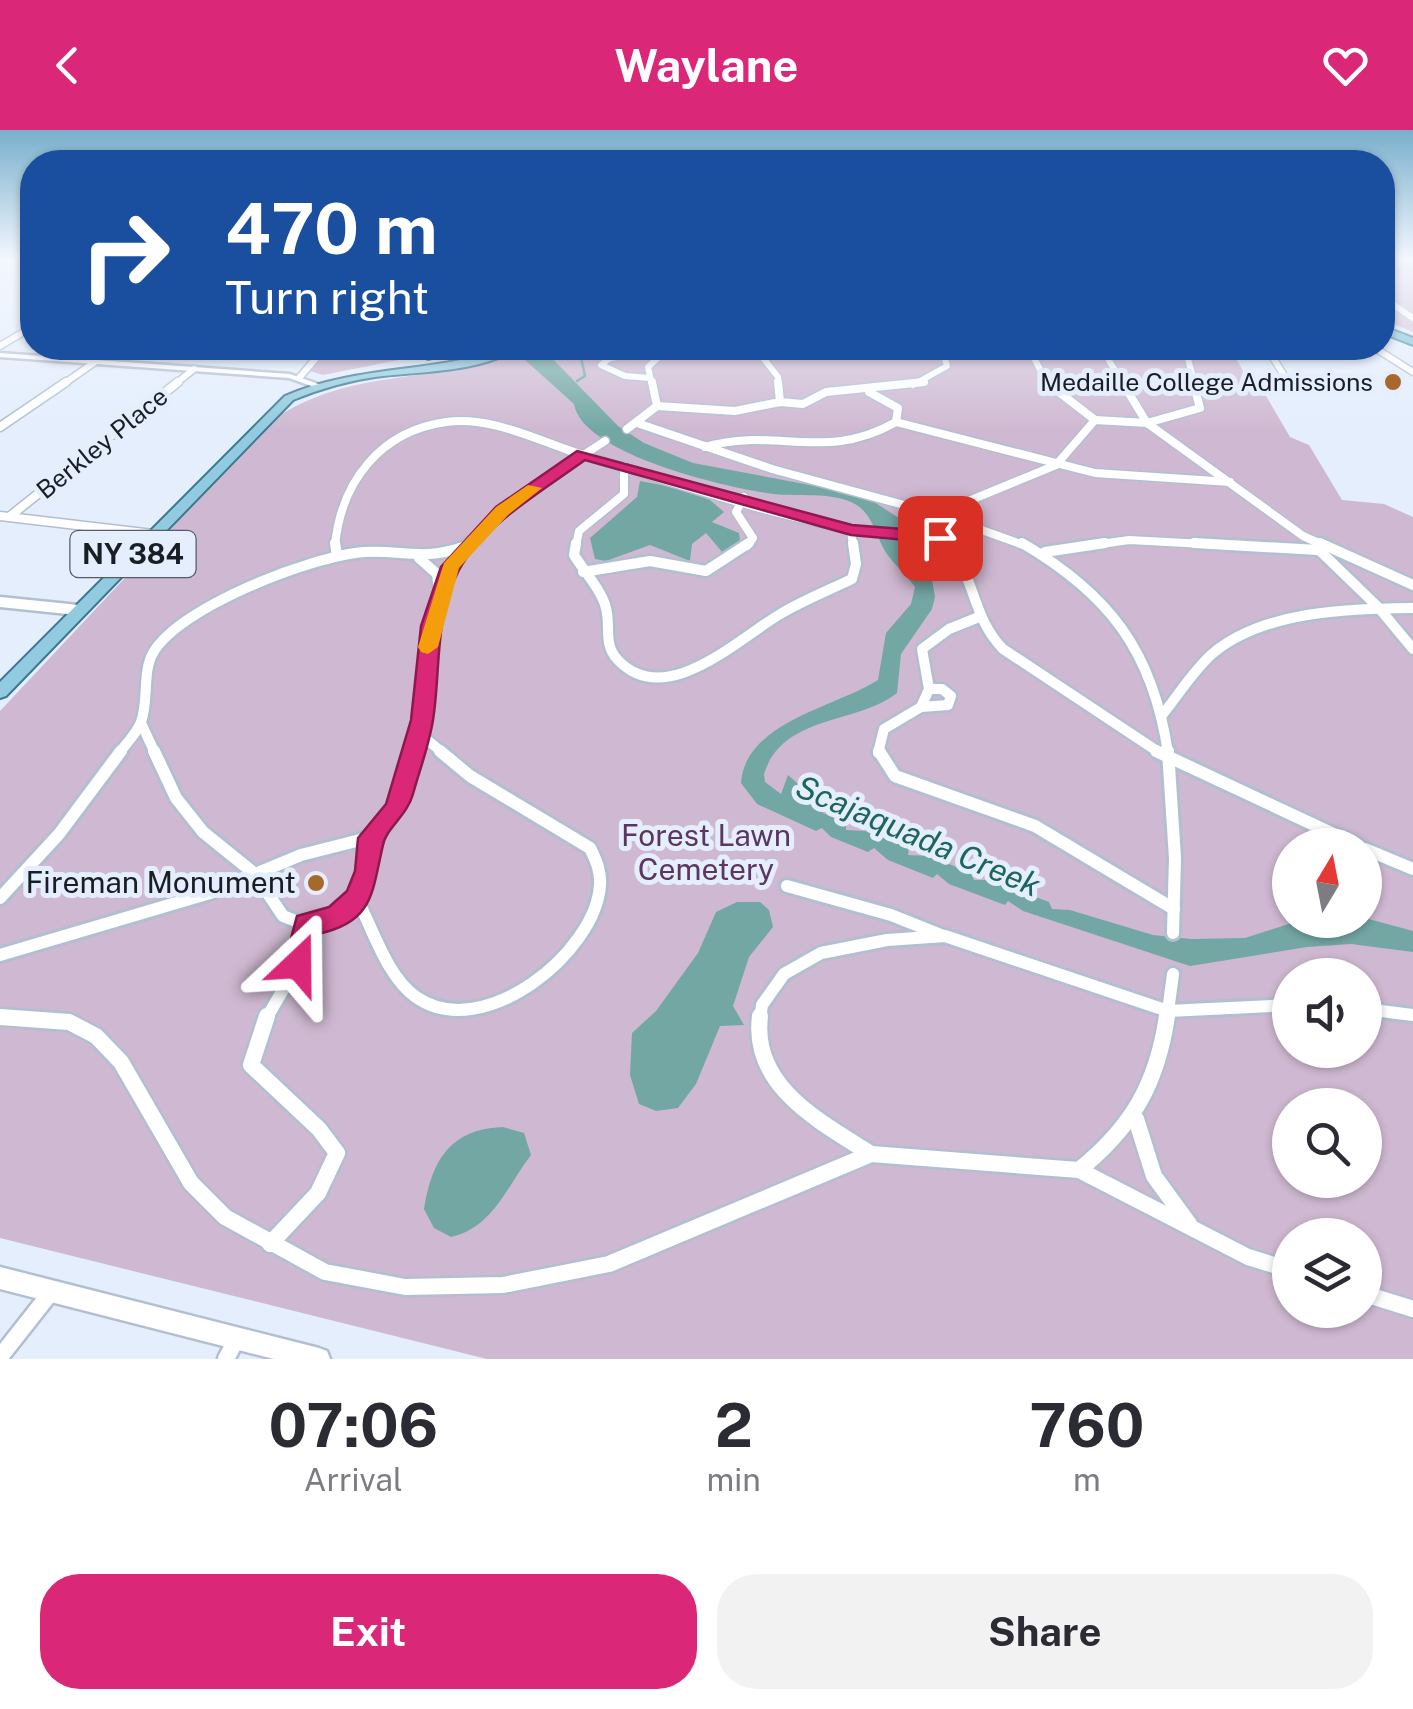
<!DOCTYPE html>
<html lang="en">
<head>
<meta charset="utf-8">
<style>
  :root { --surface:#fff; --page:#f2f2f3; --text:#2b2b33; --muted:#7c7c81; --accent:#db2777 }
  body { margin:0; font-family:"Public Sans",sans-serif; background:var(--page); color:var(--text); height:100vh; display:flex; flex-direction:column; font-size:38px; white-space:nowrap }
  * { box-sizing:border-box; margin:0 }
  p { font-size:32px; color:var(--muted) }
  .icon { flex:none; width:55px; height:55px; fill:none; stroke:currentColor; stroke-width:2; stroke-linecap:round; stroke-linejoin:round }
  .map { position:relative; height:1229px; overflow:hidden }
  .side { display:flex; flex-direction:column; background:var(--surface); flex:1 }
  .side>* { flex:none }
  .hud { position:absolute; left:20px; top:20px; width:1375px; height:210px; border-radius:40px; box-shadow:0 2px 8px #0004; background:#1a4fa0; color:#fff; overflow:hidden }
  .needle { width:65px; rotate:10deg }
  .fabs { position:absolute; left:1272px; top:698px; display:grid; gap:20px }
  .fabs a { display:grid; place-items:center; width:110px; height:110px; border-radius:50%; background:var(--surface); box-shadow:0 2px 8px #0004; font-size:50px }
  .pin { position:absolute; display:grid; place-items:center; width:85px; height:85px; color:#fff; margin:-42px; border-radius:20px; box-shadow:0 5px 15px #0006 }
  .me { position:absolute; width:110px; margin:-55px; rotate:23deg; stroke-linejoin:round; filter:drop-shadow(0 0 8px #0008) }
  .turn { display:flex; align-items:center; gap:35px; height:210px; padding:0 40px; font-size:45px }
  .turn .icon { width:130px; height:130px; stroke-width:2.5 }
  .turn b { display:block; font-size:70px; line-height:85px }
  .eta { display:flex; justify-content:space-evenly; align-items:center; height:170px; text-align:center }
  .eta b { font-size:60px; font-weight:700; line-height:70px }
  .primary-button { display:flex; gap:20px; margin-top:auto; padding:20px 40px }
  .primary-button a { flex:1; height:115px; border-radius:40px; background:var(--accent); color:#fff; font-size:40px; font-weight:700; line-height:115px; text-align:center }
  .primary-button a+a { background:var(--page); color:var(--text) }
  header { display:flex; justify-content:space-between; align-items:center; height:130px; padding:0 40px; background:var(--accent); color:#fff; font-size:45px; font-weight:700 }
  .map>svg:first-child { display:block }
  .green { fill:#cfb9d2; fill-rule:evenodd }
  .water { fill:#73a7a3 }
  .lines { fill:none; stroke-linecap:round; stroke-linejoin:round }
  .stream { stroke:#73a7a3; stroke-width:2.5 }
  .minor-far4-casing { stroke:#b2bfd0; stroke-width:9 }
  .minor-far3-casing { stroke:#b2bfd0; stroke-width:11 }
  .minor-far2-casing { stroke:#b2bfd0; stroke-width:15 }
  .minor-far1-casing { stroke:#b2bfd0; stroke-width:18 }
  .minor-casing { stroke:#b2bfd0; stroke-width:21 }
  .tertiary-casing { stroke:#b2bfd0; stroke-width:5 }
  .primary-casing { stroke:#39788f; stroke-width:4 }
  .trunk-casing { stroke:#39788f; stroke-width:4 }
  .minor-far4 { stroke:#fff; stroke-width:6 }
  .minor-far3 { stroke:#fff; stroke-width:8 }
  .minor-far2 { stroke:#fff; stroke-width:10 }
  .minor-far1 { stroke:#fff; stroke-width:12 }
  .minor { stroke:#fff; stroke-width:16 }
  .tertiary { fill:#fff; fill-rule:evenodd }
  .primary { fill:#92cbdf; fill-rule:evenodd }
  .trunk { fill:#6ebad4; fill-rule:evenodd }
  .route { fill:#db2777; stroke:#8e194d; stroke-width:2.5 }
  .slow { fill:#f59e0b }
  .poi-dot { fill:#a6682d; stroke:#e4eefd; stroke-width:4 }
  .labels { text-anchor:middle; stroke-width:10; stroke-linejoin:round; paint-order:stroke }
  .far-poi-label { font-size:25px; fill:#191e24; stroke:#e4eefd; text-anchor:end }
  .far-street-label { font-size:25px; fill:#191e24; stroke:#e4eefd }
  .shield { fill:#e4eefd; stroke:#565c65; stroke-width:2.5 }
  .shield-label { font-size:28px; font-weight:bold; fill:#191e24 }
  .park-label { font-size:30px; fill:#5c3662; stroke:#e4eefd }
  .poi-label { font-size:30px; fill:#191e24; stroke:#e4eefd; text-anchor:end }
  .water-label { font-size:32px; font-style:italic; fill:#1e6460; stroke:#e4eefd }
</style>
</head>
<body>
<header><svg class="icon" aria-label="back" viewBox="0 0 24 24"><path d="M15 5l-7 7 7 7"/></svg>Waylane<svg class="icon" aria-label="heart" viewBox="0 0 24 24"><path d="M12 20l-8-8c-3-5 5-10 8-4 3-6 11-1 8 4z"/></svg></header>
<div class="map">
<svg width="1413" height="1229" viewBox="0 0 1413 1229">
  <rect width="100%" height="100%" fill="#e4eefd"/>
  <g class="green">
    <path d="M1382 128H1413V202L1383 190Z"/>
    <path d="M320 218H459L323 245 310 241 321 228Z"/>
    <path d="M520 218H1230L1249 251 1258 252 1290 307 1309 315 1342 370 1384 374 1413 387V1229H487L0 1108V581L274 289C357 234 435 258 520 218ZM1290 715H1365V790H1290ZM1290 845H1365V920H1290ZM1290 975H1365V1050H1290ZM1290 1105H1365V1180H1290Z"/>
  </g>
  <g class="water">
    <path d="M518 218H542L618 296 644 313 693 333 863 365 899 388 932 450 935 467 932 479 901 524 897 563C856 595 783 584 764 644L765 652 781 664 788 645 822 675 823 683 846 693V700L865 701 909 718 908 725 929 726 971 743 974 750H991L1049 772 1052 779 1070 780 1153 805 1191 809 1245 808 1301 790 1365 788 1413 801V822L1351 814 1307 817 1190 836 1023 781 1008 771 1005 775 949 754 937 744 933 748 888 730 874 718 868 722 831 707 822 698 816 701 757 674 741 653C745 592 836 577 878 550L886 503 911 474 915 457C907 446 898 438 890 428 875 410 875 382 851 372 828 362 799 367 774 364 726 358 582 324 574 274L524 229Z"/>
    <path d="M640 351 677 358 710 370 724 382 712 392 739 403 740 411 723 423 706 403 692 414 690 431 650 415 606 431 595 429 590 408 637 367Z"/>
    <path d="M737 772H760L769 780 773 797 749 827 733 876 744 895 720 896 696 954 678 978 656 981 639 974 630 945 632 903 656 881 698 823 716 782Z"/>
    <path d="M503 997 524 1003 531 1025C507 1056 493 1098 451 1107L434 1098 424 1079C432 1030 450 999 503 997Z"/>
  </g>
  <g class="lines">
    <path class="stream" d="M565 218 581 227 585 246 577 251"/>
    <g class="minor-far4-casing">
      <g id="minor-far4">
        <path d="M4 130 32 132"/>
        <path d="M1382 167 1413 188"/>
        <path d="M0 216 32 197"/>
        <path d="M1020 218 1033 226 1048 255"/>
        <path d="M1110 218 1108 229 1124 255"/>
        <path d="M1185 218 1195 255"/>
        <path d="M1267 218 1285 247"/>
        <path d="M1375 218 1413 242"/>
        <path d="M757 220 778 247 779 255"/>
        <path d="M662 225 776 218"/>
        <path d="M300 247 316 228 314 218"/>
        <path d="M650 248 625 246 601 235 610 228 664 221"/>
        <path d="M62 255 95 232"/>
        <path d="M174 255 194 239"/>
        <path d="M652 255 648 237 663 223"/>
        <path d="M913 255 947 236 942 218"/>
      </g>
    </g>
    <g class="minor-far3-casing">
      <g id="minor-far3">
        <path d="M778 252 780 272"/>
        <path d="M1046 252 1095 290"/>
        <path d="M1122 252 1147 293 1303 406 1325 416"/>
        <path d="M657 276 735 281 780 272 803 274 826 262 924 252"/>
        <path d="M896 292 1095 343 1230 352"/>
        <path d="M640 294 772 339 937 384 933 398 949 416"/>
        <path d="M0 297 66 252"/>
        <path d="M627 299 657 276 652 252"/>
        <path d="M705 317C776 296 824 333 896 292L898 278 869 262"/>
        <path d="M744 367 736 382 753 408 747 416"/>
        <path d="M937 384 1026 416"/>
        <path d="M937 384 1056 335 1095 290 1147 293 1200 278 1193 252"/>
        <path d="M0 386 153 404"/>
        <path d="M9 387 178 252"/>
        <path d="M851 400 853 416"/>
        <path d="M335 416C341 351 381 301 446 292 493 285 542 313 586 326 672 352 761 382 849 399 878 405 910 405 940 407"/>
        <path d="M466 416 522 365 605 311"/>
        <path d="M576 416 579 401 624 364V336"/>
        <path d="M1087 416 1129 410 1242 416"/>
      </g>
    </g>
    <g class="minor-far2-casing">
      <g id="minor-far2">
        <path d="M335 413 337 426"/>
        <path d="M576 413 574 425C584 441 602 461 606 478 611 497 603 513 617 529 665 582 740 507 782 483 804 470 829 460 852 449L856 434 853 413"/>
        <path d="M947 413C976 447 971 486 1003 519L1160 623"/>
        <path d="M1022 413C1109 464 1153 521 1168 623"/>
        <path d="M1194 413 1318 420"/>
        <path d="M1320 413 1413 455"/>
        <path d="M1316 417 1379 478 1413 519"/>
        <path d="M1045 422 1105 413"/>
        <path d="M419 428 437 444 439 460"/>
        <path d="M583 442 650 431 706 441 749 413"/>
        <path d="M0 472 78 480"/>
        <path d="M929 559 922 519 949 499 979 487"/>
        <path d="M929 559H942L951 566 948 575 921 577Z"/>
        <path d="M1163 584C1179 564 1193 541 1212 524 1264 480 1349 479 1413 478"/>
        <path d="M141 593 155 623"/>
        <path d="M419 603 443 623"/>
        <path d="M119 623C126 614 137 603 141 592 149 571 142 542 153 523 179 477 312 426 364 422 404 420 422 431 463 417"/>
        <path d="M416 623C429 550 421 475 468 413"/>
        <path d="M878 623 884 599 921 577"/>
      </g>
    </g>
    <g class="minor-far1-casing">
      <g id="minor-far1">
        <path d="M154 621 176 668 203 702 255 744 283 786 306 795 336 788 357 769 368 741 370 707"/>
        <path d="M879 621 895 646 1035 696 1174 779"/>
        <path d="M1156 621 1357 715"/>
        <path d="M1168 621 1175 728 1173 803"/>
        <path d="M1365 719 1413 739"/>
        <path d="M787 756 891 785 941 805"/>
        <path d="M0 768 59 704 121 621"/>
        <path d="M357 769C373 799 387 847 416 867 483 914 596 822 600 755 601 741 596 730 590 718L470 646 440 621"/>
        <path d="M0 825 210 763 301 725 368 708 386 695 403 668 417 621"/>
        <path d="M1365 879 1413 885"/>
        <path d="M0 887 26 889"/>
        <path d="M266 889 298 834 306 795"/>
        <path d="M760 889 762 875 784 844 821 823 887 810 945 806 1168 881 1290 875"/>
        <path d="M1167 889 1173 844"/>
      </g>
    </g>
    <g class="minor-casing">
      <g id="minor">
        <path d="M267 886 251 935 319 999 337 1023 318 1063 270 1114"/>
        <path d="M760 886C751 956 819 991 871 1024"/>
        <path d="M0 887 69 892 96 906 121 932 191 1053 225 1087 325 1142 405 1157 503 1155 609 1134 871 1024 1079 1040 1248 1127 1290 1140"/>
        <path d="M1136 989 1154 1046 1189 1094"/>
        <path d="M1079 1040C1132 997 1157 954 1167 886"/>
        <path d="M1365 1164 1413 1179"/>
        <path d="M0 1227 52 1161"/>
        <path d="M226 1229 237 1208"/>
      </g>
    </g>
    <g class="tertiary-casing">
      <g id="tertiary">
        <path d="M4 128H12L0 134V130Z"/>
        <path d="M0 223 290 244 321 255 317 258 289 248 0 227Z"/>
        <path d="M0 1137 319 1218 327 1221 330 1229H274L0 1159Z"/>
      </g>
    </g>
    <g class="primary-casing">
      <g id="primary">
        <path d="M455 218H472L428 229 423 226Z"/>
        <path d="M506 218H519C478 243 421 241 375 247 346 251 320 259 293 270L6 566 0 568V552L285 266C356 235 434 243 506 218Z"/>
      </g>
    </g>
    <g class="trunk-casing">
      <path id="trunk" d="M1382 196 1413 208V215L1382 203Z"/>
    </g>
    <use href="#minor-far4" class="minor-far4"/>
    <use href="#minor-far3" class="minor-far3"/>
    <use href="#minor-far2" class="minor-far2"/>
    <use href="#minor-far1" class="minor-far1"/>
    <use href="#minor" class="minor"/>
    <use href="#tertiary" class="tertiary"/>
    <use href="#primary" class="primary"/>
    <use href="#trunk" class="trunk"/>
  </g>
  <linearGradient id="sky" x2="0" y2="1"><stop stop-color="#79afcc"/><stop offset="0.43" stop-color="#f3f7fe"/><stop offset="1" stop-color="#f3f7fe" stop-opacity="0"/></linearGradient>
  <rect width="1413" height="300" fill="url(#sky)"/>
  <path class="route" d="M577 321 852 395 940 402 949 408 940 413 851 405 585 330C545 359 482 396 459 440 434 486 441 540 433 590 429 615 420 639 413 664 407 686 386 698 383 715 372 762 374 792 318 804L308 844 298 848 288 844 284 834 297 786 329 777 347 761 355 741 358 708 386 674 411 590 421 496 441 437 496 377Z"/>
  <path class="slow" d="M528 355 542 358 508 385 459 438 438 517 428 524 421 522 418 517 444 433 496 377Z"/>
  <g class="poi-dot">
    <circle cx="1393" cy="252" r="10"/>
    <circle cx="316" cy="753" r="10"/>
  </g>
  <g class="labels">
    <g class="far-poi-label">
      <text x="1373" y="261">Medaille College Admissions</text>
    </g>
    <g class="far-street-label">
      <text transform="translate(102 313) rotate(-39)" y="9">Berkley Place</text>
    </g>
    <rect class="shield" x="70.5" y="401" width="125" height="46" rx="8"/>
    <g class="shield-label">
      <text x="133" y="434">NY 384</text>
    </g>
    <g class="park-label">
      <text x="706" y="716">Forest Lawn<tspan x="706" dy="34">Cemetery</tspan></text>
    </g>
    <g class="poi-label">
      <text x="296" y="763">Fireman Monument</text>
    </g>
    <g class="water-label">
      <text transform="translate(918 706) rotate(23)" y="11">Scajaquada Creek</text>
    </g>
  </g>
</svg>
<div class="fabs">
<a><svg class="needle" viewBox="-14 -14 28 28"><path d="M0-13l5 13h-10z" fill="#e53935"/><path d="M0 13l5-13h-10z" fill="#7c7c81"/></svg></a>
<a><svg class="icon" aria-label="sound" viewBox="0 0 24 24"><path d="M4 9h4l5-4v14l-5-4H4zM17 9q2 3 0 6"/></svg></a>
<a><svg class="icon" aria-label="search" viewBox="0 0 24 24"><circle cx="10" cy="10" r="6"/><path d="M15 15l6 6"/></svg></a>
<a><svg class="icon" aria-label="layers" viewBox="0 0 24 24"><path d="M12 4l9 5-9 5-9-5zM3 14l9 5 9-5"/></svg></a>
</div>
<div class="pin" style="left:940px;top:408px;background:#d93025"><svg class="icon" aria-label="arrive" viewBox="0 0 24 24"><path d="M6 21V4h12l-3 4 3 4H6"/></svg></div>
<svg class="me" style="left:298px;top:834px" viewBox="-20 -20 40 40"><path d="M0-17L14 15 0 8-14 15z" fill="#db2777" stroke="#fff" stroke-width="4"/></svg>
<div class="hud">
<div class="turn"><svg class="icon" aria-label="right" viewBox="0 0 24 24"><path d="M7 20v-9h11M14 6l5 5-5 5"/></svg><div><b>470 m</b>Turn right</div></div>
</div>
</div>
<section class="side">
<div class="eta">
<div><b>07:06</b><p>Arrival</p></div>
<div><b>2</b><p>min</p></div>
<div><b>760</b><p>m</p></div>
</div>
<div class="primary-button"><a>Exit</a><a>Share</a></div>
</section>
</body>
</html>
